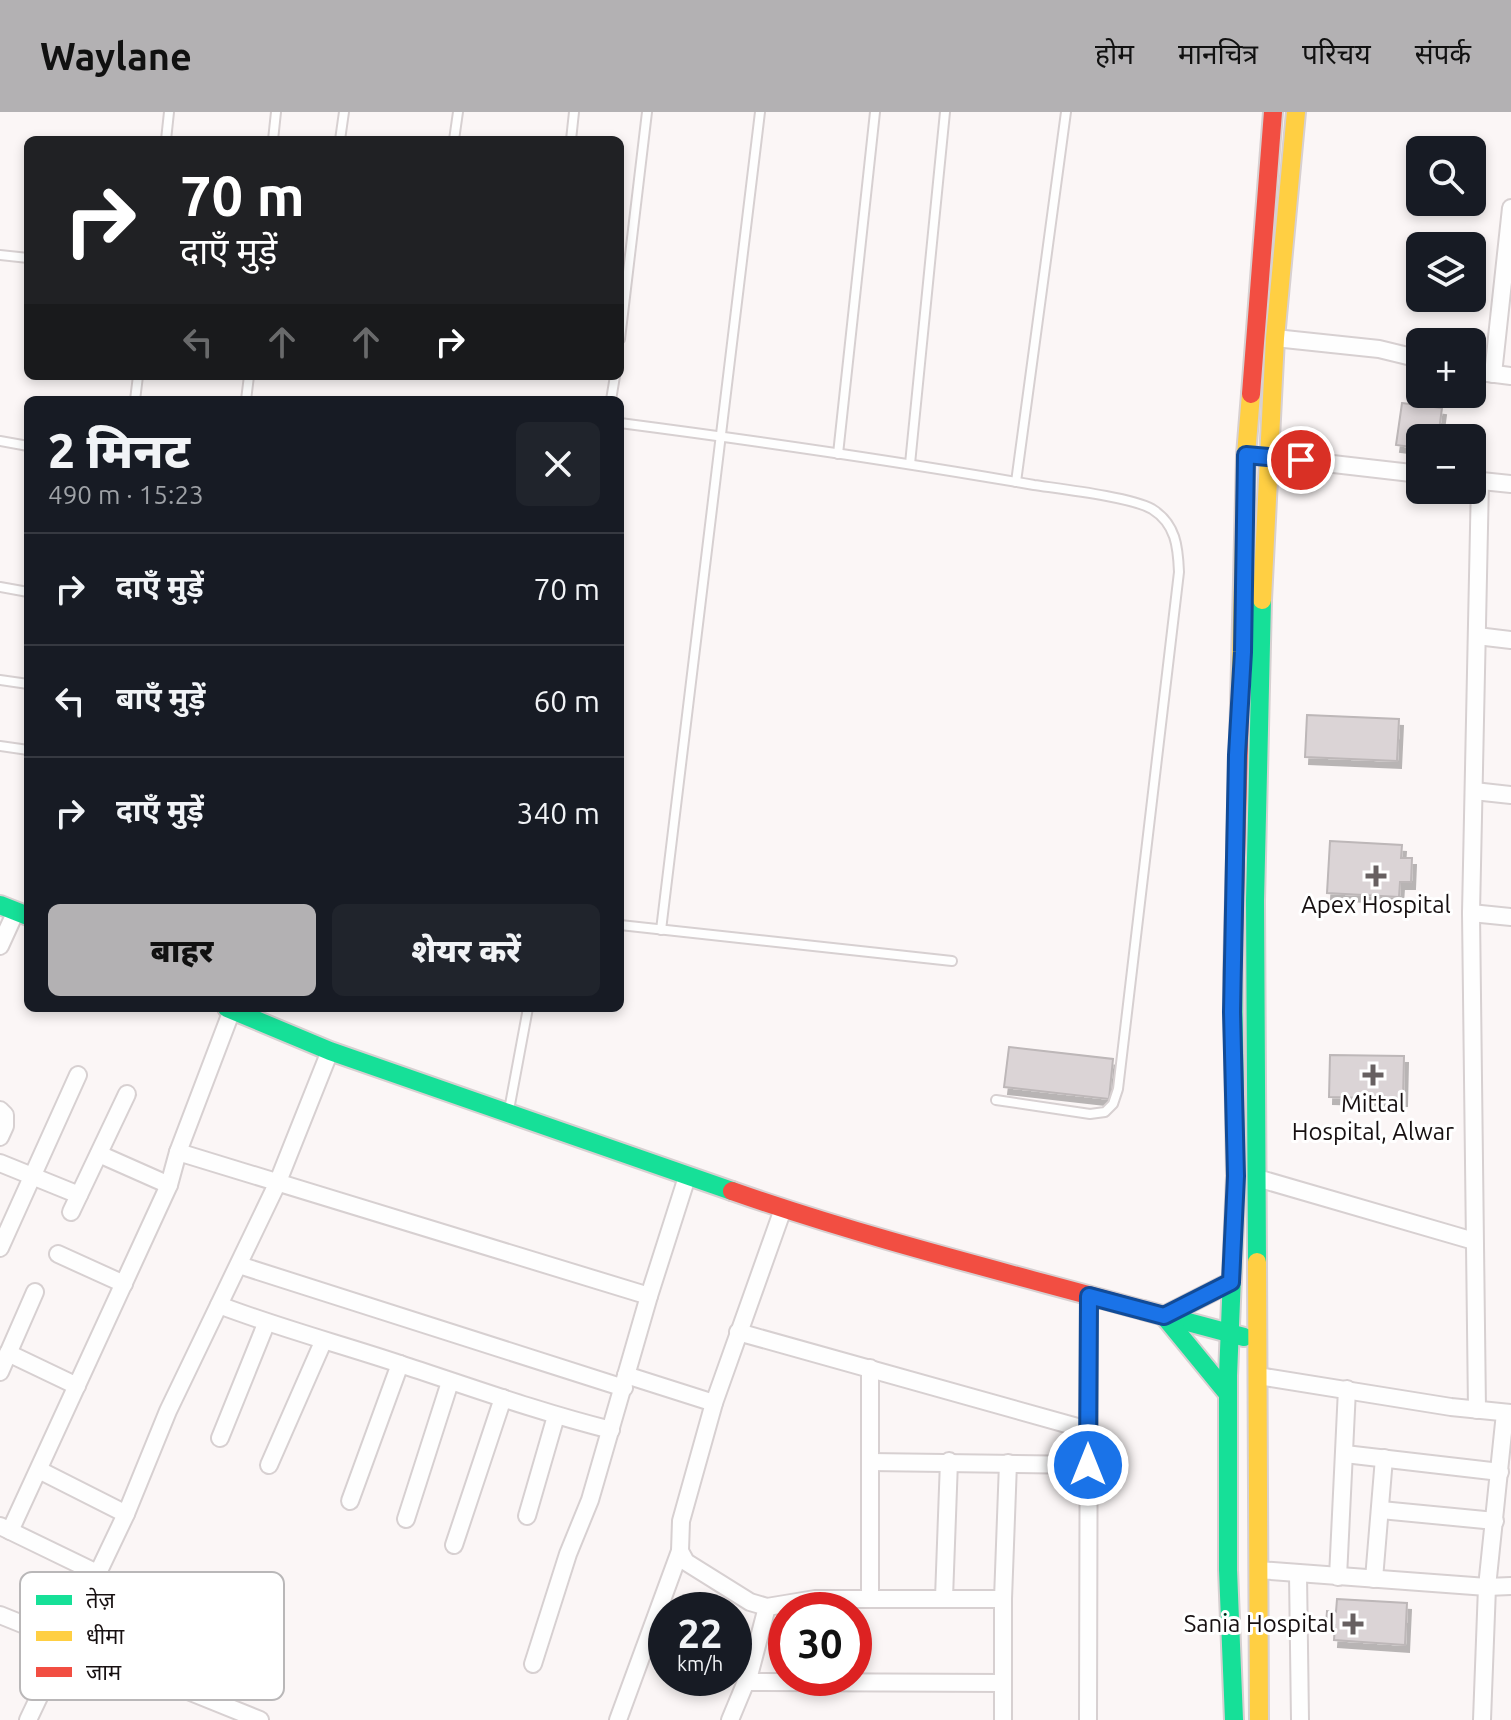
<!DOCTYPE html>
<html lang="hi">
<head>
<meta charset="utf-8">
<style>
  :root { --surface:#171b24; --page:#20242c; --text:#f1f3f6; --muted:#9ea1a6; --line:#363941; --accent:#b3b1b3 }
  body { margin:0; font-family:Ubuntu,"Noto Sans Devanagari",sans-serif; background:var(--page); color:var(--text); height:100vh; display:flex; flex-direction:column; font-size:30px; white-space:nowrap }
  * { box-sizing:border-box; margin:0 }
  p { font-size:26px; color:var(--muted) }
  .icon { flex:none; width:44px; height:44px; fill:none; stroke:currentColor; stroke-width:2; stroke-linecap:round; stroke-linejoin:round }
  .map { position:relative; flex:1; overflow:hidden }
  .drawer { position:absolute; left:24px; top:284px; width:600px; height:616px; display:flex; flex-direction:column; background:var(--surface); border-radius:12px; box-shadow:0 4px 12px #0003 }
  .drawer>* { flex:none }
  .top-card { position:absolute; left:24px; top:24px; width:600px; height:244px; border-radius:12px; box-shadow:0 4px 12px #0003; background:#202124; color:#fff; overflow:hidden }
  .buttons { position:absolute; left:1406px; top:24px; display:grid; gap:16px }
  .buttons a { display:grid; place-items:center; width:80px; height:80px; border-radius:12px; background:var(--surface); box-shadow:0 4px 12px #0003; font-size:40px }
  .speed { position:absolute; left:648px; top:1480px; display:flex; gap:16px; font-size:40px; font-weight:700; text-align:center }
  .speed>* { display:grid; place-content:center; width:104px; height:104px; border-radius:50%; background:var(--surface); box-shadow:0 4px 12px #0003; line-height:1 }
  .speed small { font-size:20px; font-weight:400 }
  .speed .limit { border:12px solid #d22; background:#fff; color:#111 }
  .pin { position:absolute; display:grid; place-items:center; width:68px; height:68px; color:#fff; margin:-34px; border:4px solid #fff; border-radius:50%; box-shadow:0 2px 8px #0007 }
  .me { position:absolute; width:88px; margin:-44px; rotate:0deg; stroke-linejoin:round; filter:drop-shadow(0 0 6px #0008) }
  .turn { display:flex; align-items:center; gap:28px; height:168px; padding:0 24px; font-size:36px }
  .turn .icon { width:104px; height:104px; stroke-width:2.5 }
  .turn b { display:block; font-size:56px; line-height:68px }
  .lanes { display:flex; align-items:center; height:76px; padding:0 24px; background:#0003; justify-content:center; gap:40px; direction:ltr }
  .lanes .off { opacity:.35 }
  .round { display:grid; place-items:center; flex:none; width:84px; height:84px; border-radius:12px; background:var(--page) }
  .overview { display:flex; align-items:center; justify-content:space-between; height:136px; padding:0 24px }
  h1 { font-size:48px; font-weight:800; line-height:60px }
  .button { display:flex; gap:16px; margin-top:auto; padding:16px 24px }
  .button a { flex:1; height:92px; border-radius:12px; background:var(--accent); color:#111; font-size:32px; font-weight:800; line-height:92px; text-align:center }
  .button a+a { background:var(--page); color:var(--text) }
  ul { padding:0; list-style:none }
  li { display:flex; align-items:center; gap:24px; height:112px; padding:0 24px; border-top:2px solid var(--line) }
  li div { flex:1 }
  li b { display:block; font-size:30px }
  li em { font-style:normal }
  header { display:flex; align-items:center; gap:48px; box-sizing:border-box; height:112px; padding:0 40px; background:var(--accent); color:#111 }
  header strong { font-size:38px }
  nav { display:flex; gap:44px; margin-inline-start:auto; font-size:28px }
  .map>svg:first-child { display:block }
  .building { fill:#dbd4d6; stroke:#bdb7b8; stroke-width:2; filter:url(#shadow) }
  .lines { fill:none; stroke-linecap:round; stroke-linejoin:round }
  .lane-casing { stroke:#d7d0d1; stroke-width:12 }
  .street-casing { stroke:#d7d0d1; stroke-width:20 }
  .fast-casing { stroke:#d7d0d1; stroke-width:22 }
  .slow-casing { stroke:#d7d0d1; stroke-width:22 }
  .jam-casing { stroke:#d7d0d1; stroke-width:22 }
  .lane { stroke:#fefefe; stroke-width:8 }
  .street { stroke:#fefefe; stroke-width:16 }
  .fast { stroke:#16e098; stroke-width:18 }
  .slow { stroke:#ffcf43; stroke-width:18 }
  .jam { stroke:#f24e42; stroke-width:18 }
  .route-casing { stroke:#114b97; stroke-width:20 }
  .route { stroke:#1a73e8; stroke-width:14 }
  .poi-dot { fill:#676061; stroke:#fff; stroke-width:3 }
  .labels { text-anchor:middle; stroke-width:6; stroke-linejoin:round; paint-order:stroke }
  .poi-label { font-size:24px; fill:#171011; stroke:#fff }
  .key { fill:#fff; stroke:#b9b7b8; stroke-width:2 }
  .key-label { font-size:22px; fill:#171011 }
</style>
</head>
<body>
<header>
<strong>Waylane</strong>
<nav><a>होम</a><a>मानचित्र</a><a>परिचय</a><a>संपर्क</a></nav>
</header>
<div class="map">
<svg width="1511" height="1608" viewBox="0 0 1511 1608">
  <defs>
    <filter id="shadow"><feDropShadow dx="4" dy="7" stdDeviation="0" flood-color="#0004"/></filter>
  </defs>
  <rect width="100%" height="100%" fill="#fbf6f6"/>
  <g class="building">
    <path d="M1402 291 1442 296 1438 326H1420V336L1396 333Z"/>
    <path d="M1307 603 1399 607 1397 649 1305 645Z"/>
    <path d="M1330 729 1402 733 1401 746H1412L1411 770H1400L1399 785 1327 781Z"/>
    <path d="M1009 935 1113 947 1109 987 1004 975Z"/>
    <path d="M1330 943 1404 944 1403 987 1329 985Z"/>
    <path d="M1337 1487 1407 1491 1405 1533 1334 1528 1335 1513 1326 1512 1327 1499 1336 1500Z"/>
  </g>
  <g class="lines">
    <g class="lane-casing">
      <g id="lane">
        <path d="M166 28 169 0"/>
        <path d="M273 28 276 0"/>
        <path d="M340 28 344 0"/>
        <path d="M454 28 458 0"/>
        <path d="M571 28 574 0"/>
        <path d="M0 143 28 146"/>
        <path d="M620 227 647 0"/>
        <path d="M135 288 138 264"/>
        <path d="M246 288 249 264"/>
        <path d="M611 288 615 264"/>
        <path d="M620 311C758 329 896 349 1034 373 1061 377 1131 385 1152 397 1176 412 1178 435 1179 460L1118 977 1113 992 1105 1000 1090 1002 996 988"/>
        <path d="M0 329 28 334"/>
        <path d="M838 342 875 0"/>
        <path d="M910 352 945 0"/>
        <path d="M1016 370 1066 0"/>
        <path d="M0 475 28 480"/>
        <path d="M0 568 28 572"/>
        <path d="M0 634 28 638"/>
        <path d="M620 813 952 849"/>
        <path d="M661 818 760 0"/>
        <path d="M509 998 528 896"/>
      </g>
    </g>
    <g class="street-casing">
      <g id="street">
        <path d="M1275 226 1379 237 1420 247"/>
        <path d="M1472 259 1511 264"/>
        <path d="M1493 262 1511 96"/>
        <path d="M1263 344 1420 362"/>
        <path d="M1472 368 1511 372"/>
        <path d="M1477 524 1511 528"/>
        <path d="M1474 679 1511 683"/>
        <path d="M1471 801 1511 805"/>
        <path d="M0 834 16 799"/>
        <path d="M0 998 5 1003V1014L0 1025"/>
        <path d="M178 1040 649 1184"/>
        <path d="M99 1042 169 1073"/>
        <path d="M0 1051 79 1083"/>
        <path d="M1257 1066 1474 1129"/>
        <path d="M783 1097 714 1291 681 1409 680 1439 686 1450 750 1490 767 1495 815 1487H1003"/>
        <path d="M71 1100 127 982"/>
        <path d="M0 1136 78 963"/>
        <path d="M58 1142 124 1172"/>
        <path d="M239 1153 624 1276"/>
        <path d="M219 1193C279 1216 340 1232 400 1252 470 1275 539 1300 611 1318"/>
        <path d="M738 1220 1088 1318"/>
        <path d="M8 1241 77 1274"/>
        <path d="M870 1256V1486"/>
        <path d="M0 1260 35 1180"/>
        <path d="M626 1263 714 1291"/>
        <path d="M1258 1264 1451 1295 1511 1301"/>
        <path d="M1477 1298 1471 801 1480 368"/>
        <path d="M220 1326 266 1212"/>
        <path d="M1345 1342 1500 1360"/>
        <path d="M870 1350 1088 1353"/>
        <path d="M269 1353 323 1230"/>
        <path d="M39 1358 126 1402"/>
        <path d="M350 1389 400 1252"/>
        <path d="M1381 1398 1495 1409"/>
        <path d="M527 1404 556 1304"/>
        <path d="M406 1407 450 1270"/>
        <path d="M0 1414 99 1462"/>
        <path d="M10 1419 169 1073 178 1040 232 898"/>
        <path d="M454 1433 503 1286"/>
        <path d="M1258 1458 1487 1475 1511 1474"/>
        <path d="M1298 1462 1300 1608"/>
        <path d="M1338 1465 1347 1277"/>
        <path d="M1374 1467 1384 1346"/>
        <path d="M944 1486 949 1349"/>
        <path d="M0 1503 260 1608"/>
        <path d="M533 1552 568 1442 590 1388 649 1184 687 1065"/>
        <path d="M746 1570 1003 1571"/>
        <path d="M28 1608 126 1402 168 1299 277 1072 330 939"/>
        <path d="M618 1608 680 1439"/>
        <path d="M730 1608 750 1560 767 1495"/>
        <path d="M1003 1608V1487L1008 1351"/>
        <path d="M1088 1608 1089 1184"/>
        <path d="M1482 1608 1487 1475 1505 1301"/>
      </g>
    </g>
    <g class="fast-casing">
      <g id="fast">
        <path d="M0 793 28 804"/>
        <path d="M1233 861 1236 1064 1228 1264V1458L1234 1608"/>
        <path d="M227 896 330 939 732 1079"/>
        <path d="M1257 1150 1255 789 1262 488"/>
        <path d="M1143 1198 1244 1225"/>
        <path d="M1228 1282 1164 1204 1231 1170"/>
      </g>
    </g>
    <g class="slow-casing">
      <g id="slow">
        <path d="M1262 488 1275 226 1296 0"/>
        <path d="M1240 593 1246 343 1251 282"/>
        <path d="M1257 1150 1259 1608"/>
      </g>
    </g>
    <g class="jam-casing">
      <g id="jam">
        <path d="M1251 282 1273 0"/>
        <path d="M1233 861 1240 593"/>
        <path d="M732 1079C866 1126 1005 1160 1143 1198"/>
      </g>
    </g>
    <use href="#lane" class="lane"/>
    <use href="#street" class="street"/>
    <use href="#fast" class="fast"/>
    <use href="#slow" class="slow"/>
    <use href="#jam" class="jam"/>
  </g>
  <g class="lines">
    <g class="route-casing">
      <path id="route" d="M1088 1353 1089 1184 1164 1204 1231 1170 1236 1064 1232 900 1237 643 1243 540 1246 343 1301 348"/>
    </g>
    <use href="#route" class="route"/>
  </g>
  <g class="poi-dot">
    <path d="M1372 752h8v8h8v8h-8v8h-8v-8h-8v-8h8z"/>
    <path d="M1369 951h8v8h8v8h-8v8h-8v-8h-8v-8h8z"/>
    <path d="M1349 1500h8v8h8v8h-8v8h-8v-8h-8v-8h8z"/>
  </g>
  <g class="labels">
    <g class="poi-label">
      <text x="1376" y="801">Apex Hospital</text>
      <text x="1373" y="1000">Mittal<tspan x="1373" dy="28">Hospital, Alwar</tspan></text>
      <text x="1335" y="1520" text-anchor="end">Sania Hospital</text>
    </g>
  </g>
  <rect x="20" y="1460" width="264" height="128" rx="12" class="key"/>
  <rect x="36" y="1483" width="36" height="10" fill="#16e098"/>
  <rect x="36" y="1519" width="36" height="10" fill="#ffcf43"/>
  <rect x="36" y="1555" width="36" height="10" fill="#f24e42"/>
  <g class="key-label">
    <text x="86" y="1496">तेज़</text>
    <text x="86" y="1532">धीमा</text>
    <text x="86" y="1568">जाम</text>
  </g>
</svg>
<div class="buttons">
<a><svg class="icon" aria-label="search" viewBox="0 0 24 24"><circle cx="10" cy="10" r="6"/><path d="M15 15l6 6"/></svg></a>
<a><svg class="icon" aria-label="layers" viewBox="0 0 24 24"><path d="M12 4l9 5-9 5-9-5zM3 14l9 5 9-5"/></svg></a>
<a>+</a>
<a>−</a>
</div>
<div class="speed"><div>22<small>km/h</small></div><div class="limit">30</div></div>
<div class="pin" style="left:1301px;top:348px;background:#d93025"><svg class="icon" aria-label="arrive" viewBox="0 0 24 24"><path d="M6 21V4h12l-3 4 3 4H6"/></svg></div>
<svg class="me" style="left:1088px;top:1353px" viewBox="-20 -20 40 40"><circle r="17" fill="#1a73e8" stroke="#fff" stroke-width="3"/><path d="M0-11L8 9 0 5-8 9z" fill="#fff"/></svg>
<div class="top-card">
<div class="turn"><svg class="icon" aria-label="right" viewBox="0 0 24 24"><path d="M7 20v-9h11M14 6l5 5-5 5"/></svg><div><b>70 m</b>दाएँ मुड़ें</div></div>
<div class="lanes"><svg class="icon off" aria-label="left" viewBox="0 0 24 24"><path d="M17 20v-9H6M10 6l-5 5 5 5"/></svg><svg class="icon off" aria-label="ahead" viewBox="0 0 24 24"><path d="M12 20V5M6 11l6-6 6 6"/></svg><svg class="icon off" aria-label="ahead" viewBox="0 0 24 24"><path d="M12 20V5M6 11l6-6 6 6"/></svg><svg class="icon" aria-label="right" viewBox="0 0 24 24"><path d="M7 20v-9h11M14 6l5 5-5 5"/></svg></div>
</div>
<section class="drawer">
<div class="overview"><div><h1>2 मिनट</h1><p>490 m · 15:23</p></div><a class="round"><svg class="icon" aria-label="close" viewBox="0 0 24 24"><path d="M6 6l12 12M18 6L6 18"/></svg></a></div>
<ul>
<li><svg class="icon" aria-label="right" viewBox="0 0 24 24"><path d="M7 20v-9h11M14 6l5 5-5 5"/></svg><div><b>दाएँ मुड़ें</b></div><em>70 m</em></li>
<li><svg class="icon" aria-label="left" viewBox="0 0 24 24"><path d="M17 20v-9H6M10 6l-5 5 5 5"/></svg><div><b>बाएँ मुड़ें</b></div><em>60 m</em></li>
<li><svg class="icon" aria-label="right" viewBox="0 0 24 24"><path d="M7 20v-9h11M14 6l5 5-5 5"/></svg><div><b>दाएँ मुड़ें</b></div><em>340 m</em></li>
</ul>
<div class="button"><a>बाहर</a><a>शेयर करें</a></div>
</section>
</div>
</body>
</html>
